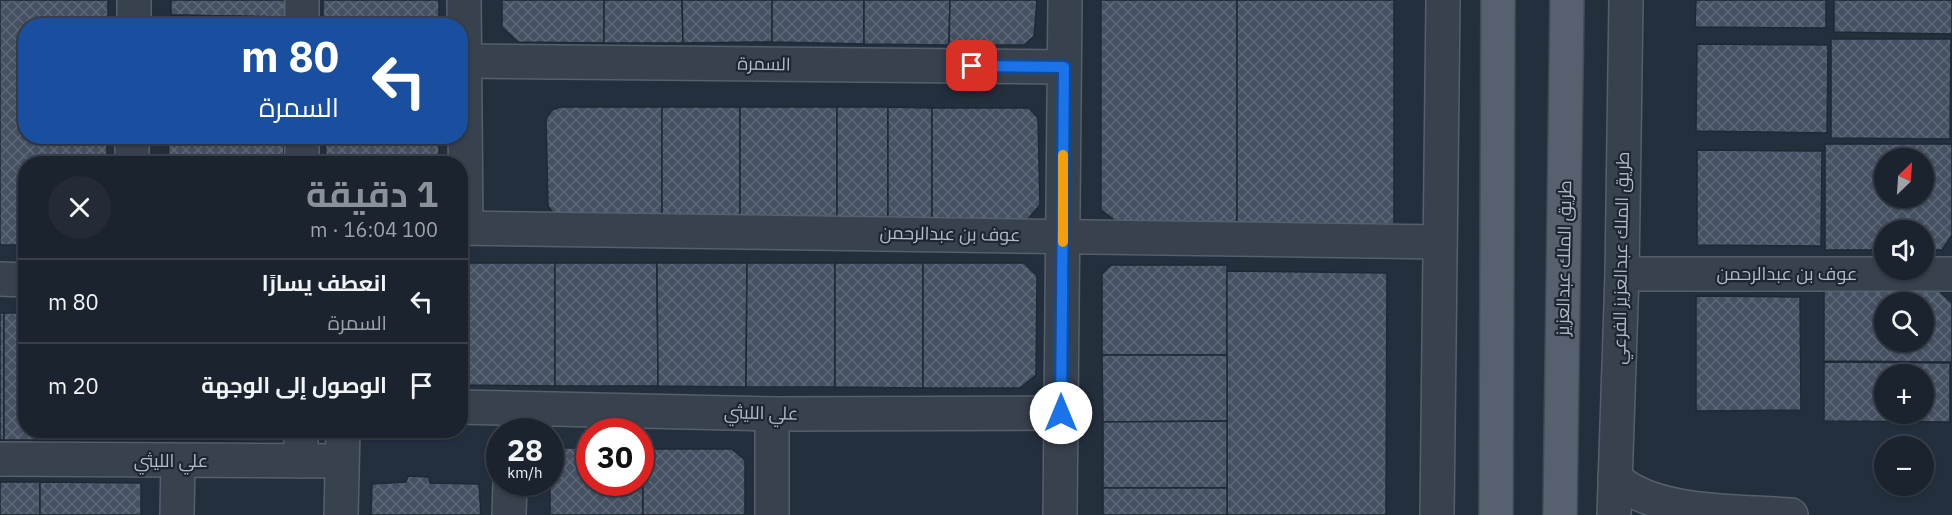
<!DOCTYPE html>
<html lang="ar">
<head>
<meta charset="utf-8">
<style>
  :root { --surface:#1b232e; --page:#242b36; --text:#f1f3f6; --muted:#a0a4aa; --line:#39404a; --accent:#8c9099 }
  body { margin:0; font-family:"IBM Plex Sans",Cairo,sans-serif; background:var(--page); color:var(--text); direction:rtl; height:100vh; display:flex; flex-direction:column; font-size:22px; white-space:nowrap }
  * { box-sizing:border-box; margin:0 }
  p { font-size:20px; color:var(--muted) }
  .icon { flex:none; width:33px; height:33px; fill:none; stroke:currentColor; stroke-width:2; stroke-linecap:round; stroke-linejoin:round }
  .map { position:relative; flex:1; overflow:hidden; direction:ltr }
  .details { position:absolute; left:18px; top:156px; width:450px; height:282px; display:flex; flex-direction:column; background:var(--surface); border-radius:24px; box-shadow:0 2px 4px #0004,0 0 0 2px var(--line); direction:rtl }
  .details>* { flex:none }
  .guide { position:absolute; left:18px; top:18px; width:450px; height:126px; border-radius:24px; box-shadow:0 2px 4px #0004,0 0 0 2px var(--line); direction:rtl; background:#1a4fa0; color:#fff; overflow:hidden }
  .needle { width:39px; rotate:25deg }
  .fabs { position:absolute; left:1874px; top:148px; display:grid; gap:12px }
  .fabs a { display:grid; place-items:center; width:60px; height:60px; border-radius:50%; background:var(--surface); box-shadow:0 2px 4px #0004,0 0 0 2px var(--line); font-size:30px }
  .speed { position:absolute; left:486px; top:418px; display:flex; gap:12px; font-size:30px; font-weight:700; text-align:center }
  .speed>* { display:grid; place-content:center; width:78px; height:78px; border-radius:50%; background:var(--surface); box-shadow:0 2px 4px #0004,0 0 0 2px var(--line); line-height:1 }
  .speed small { font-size:15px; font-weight:400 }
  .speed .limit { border:9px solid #d22; background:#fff; color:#111 }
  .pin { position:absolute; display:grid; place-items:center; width:51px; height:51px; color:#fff; margin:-26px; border-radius:12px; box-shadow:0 3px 9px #0006 }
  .me { position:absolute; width:66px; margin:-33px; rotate:0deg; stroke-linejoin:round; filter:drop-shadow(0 0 4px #0008) }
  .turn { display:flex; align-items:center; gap:21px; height:126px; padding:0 30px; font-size:27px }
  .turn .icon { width:78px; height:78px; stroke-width:2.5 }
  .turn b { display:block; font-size:42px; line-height:51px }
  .round { display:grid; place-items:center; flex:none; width:63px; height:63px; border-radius:32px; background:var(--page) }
  .headline { display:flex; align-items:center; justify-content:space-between; height:102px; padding:0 30px }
  h1 { font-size:36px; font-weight:700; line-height:45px; color:var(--accent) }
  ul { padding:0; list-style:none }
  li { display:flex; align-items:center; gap:18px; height:84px; padding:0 30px; border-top:2px solid var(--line) }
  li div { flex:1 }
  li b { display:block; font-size:22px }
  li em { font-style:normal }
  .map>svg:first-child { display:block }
  .building { fill:url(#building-cross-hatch); stroke:#1f2835; stroke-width:1.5; fill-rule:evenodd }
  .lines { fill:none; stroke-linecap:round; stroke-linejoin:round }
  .minor-casing { stroke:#565f6c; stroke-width:36 }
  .major-casing { stroke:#414a57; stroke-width:36 }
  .minor { stroke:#38414e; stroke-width:33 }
  .major { stroke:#56606e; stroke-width:33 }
  .route-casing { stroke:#114b97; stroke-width:15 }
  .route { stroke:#1a73e8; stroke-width:10 }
  .slow { stroke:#f59e0b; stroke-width:10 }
  .labels { text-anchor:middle; stroke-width:4.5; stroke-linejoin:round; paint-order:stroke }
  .street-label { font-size:18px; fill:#b4bcc9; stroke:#1d2633 }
</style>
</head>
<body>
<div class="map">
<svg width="1952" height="515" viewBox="0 0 1952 515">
  <defs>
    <pattern id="building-cross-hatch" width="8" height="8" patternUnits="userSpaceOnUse" patternTransform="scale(1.5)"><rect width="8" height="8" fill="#455162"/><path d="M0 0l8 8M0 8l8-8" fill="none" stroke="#5d6877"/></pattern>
  </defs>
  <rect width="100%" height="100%" fill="#242f3e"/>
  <g class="building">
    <path d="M0 0H108V26H26V136H107V164H26V245H0Z"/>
    <path d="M171 0H285V17L171 15Z"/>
    <rect x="323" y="0" width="116" height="26"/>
    <path d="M502 0H604V43L518 42 502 27Z"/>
    <path d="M604 0H682L683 43H604Z"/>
    <path d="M682 0H772V42L683 43Z"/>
    <path d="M772 0H864V44L772 42Z"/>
    <path d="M864 0H950L949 45 864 44Z"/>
    <path d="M950 0H1037L1034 36 1024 45H949Z"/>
    <path d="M1101 0H1237V224H1120L1101 210Z"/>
    <rect x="1237" y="0" width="157" height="224"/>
    <path d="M1696 0H1826V28L1695 27Z"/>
    <path d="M1834 0H1952V34L1834 32Z"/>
    <path d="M171 15 285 17V26H171Z"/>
    <path d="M1831 39H1951L1950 139 1831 138Z"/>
    <path d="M1697 44 1828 45 1827 133 1696 131Z"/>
    <path d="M560 107H662V219L554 214 548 206 546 119 552 110Z"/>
    <path d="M662 107H740V220L662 219Z"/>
    <rect x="740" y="107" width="97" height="113"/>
    <rect x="837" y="107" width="51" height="113"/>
    <path d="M888 107 932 108V220H888Z"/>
    <path d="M932 108H1029L1038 118 1040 205 1027 220H932Z"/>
    <path d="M169 136H284V164H168Z"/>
    <path d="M325 136H439V164H326Z"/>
    <path d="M1825 144H1952V235L1942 250H1923V231H1884V250H1825ZM1884 159H1923V198H1884Z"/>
    <path d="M1697 150 1822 151 1821 246 1697 245Z"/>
    <path d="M460 263H555V386L460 385Z"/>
    <path d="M555 263H657L658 386H555Z"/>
    <path d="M657 263H747L746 387 658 386Z"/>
    <path d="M747 263H835V387H746Z"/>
    <path d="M835 263H923V388L835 387Z"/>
    <path d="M923 263H1024L1037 276 1036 375 1020 388H923Z"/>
    <path d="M1111 265H1227V355H1102V274Z"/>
    <path d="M1227 271 1387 273 1386 515H1227Z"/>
    <path d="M1824 289 1939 291 1952 303V362L1824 361ZM1884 303H1923V342H1884Z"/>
    <path d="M1696 296 1800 297 1801 410 1696 411Z"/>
    <rect x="0" y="313" width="4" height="127"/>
    <path d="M4 313H26V430H95V440H4Z"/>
    <path d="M1102 355H1227V421L1103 422Z"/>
    <path d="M1824 362 1950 363V422L1824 421ZM1884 375H1923V414H1884Z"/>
    <path d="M1227 421V488H1103V422Z"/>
    <path d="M95 430H278L269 441 95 440Z"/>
    <path d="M565 448H590V483H640V449H643V515H550V457Z"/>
    <path d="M643 449H732L745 460V515H643Z"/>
    <path d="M408 476 429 477 430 483 479 484 481 515H371L372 484 406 482Z"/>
    <rect x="0" y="482" width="40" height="33"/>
    <path d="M40 482 141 483V515H40Z"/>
    <rect x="1103" y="488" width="124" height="27"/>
  </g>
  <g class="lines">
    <g class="minor-casing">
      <g id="minor">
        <path d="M464 0 466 228"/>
        <path d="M134 26V0"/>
        <path d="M302 26V0"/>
        <path d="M464 61 1064 67"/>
        <path d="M132 164V136"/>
        <path d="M302 164V136"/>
        <path d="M460 228 1440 242"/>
        <path d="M1622 274H1952"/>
        <path d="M0 279 26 280"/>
        <path d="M460 407 772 414 1061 413"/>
        <path d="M301 430V461"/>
        <path d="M0 459 342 461"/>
        <path d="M1615 478C1653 515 1739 511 1791 515"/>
        <path d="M177 515 178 461"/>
        <path d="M341 515 343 430"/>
        <path d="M509 515 510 483"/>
        <path d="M772 515V414"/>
        <path d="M1060 515 1065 0"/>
        <path d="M1437 515 1443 0"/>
        <path d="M1614 515 1622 274 1626 0"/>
      </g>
    </g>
    <g class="major-casing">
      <g id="major">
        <path d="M1496 515 1498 0"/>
        <path d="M1560 515 1567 0"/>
      </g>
    </g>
    <use href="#minor" class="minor"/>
    <use href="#major" class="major"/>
  </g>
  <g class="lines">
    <g class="route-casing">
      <path id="route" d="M972 66 1064 67 1061 413"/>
    </g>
    <use href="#route" class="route"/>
    <path class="slow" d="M1063 242V155"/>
  </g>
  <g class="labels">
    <g class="street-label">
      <text transform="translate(764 64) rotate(1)" y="6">السمرة</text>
      <text transform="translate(950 234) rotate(1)" y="6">عوف بن عبدالرحمن</text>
      <text transform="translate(1564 258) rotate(-89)" y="6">طريق الملك عبدالعزيز</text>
      <text transform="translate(1621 258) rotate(-89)" y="6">طريق الملك عبدالعزيز الفرعي</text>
      <text x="1787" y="280">عوف بن عبدالرحمن</text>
      <text transform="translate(761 413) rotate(1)" y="6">علي الليثي</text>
      <text x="171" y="467">علي الليثي</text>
    </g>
  </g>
</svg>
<div class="fabs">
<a><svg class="needle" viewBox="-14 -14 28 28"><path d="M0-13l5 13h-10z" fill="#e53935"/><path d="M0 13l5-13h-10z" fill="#a0a4aa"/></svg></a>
<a><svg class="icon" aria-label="sound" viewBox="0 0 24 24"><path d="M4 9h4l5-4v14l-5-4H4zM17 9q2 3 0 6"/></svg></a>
<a><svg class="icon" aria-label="search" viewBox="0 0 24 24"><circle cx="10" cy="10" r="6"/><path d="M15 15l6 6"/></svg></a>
<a>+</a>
<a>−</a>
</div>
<div class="speed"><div>28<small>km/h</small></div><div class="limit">30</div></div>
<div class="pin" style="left:972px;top:66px;background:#d93025"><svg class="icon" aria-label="arrive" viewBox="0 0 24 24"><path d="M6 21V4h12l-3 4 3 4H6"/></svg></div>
<svg class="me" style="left:1061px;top:413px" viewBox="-20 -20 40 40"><circle r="19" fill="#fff"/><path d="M0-13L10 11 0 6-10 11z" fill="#1a73e8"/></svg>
<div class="guide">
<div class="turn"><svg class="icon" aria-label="left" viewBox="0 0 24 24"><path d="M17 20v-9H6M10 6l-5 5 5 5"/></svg><div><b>80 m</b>السمرة</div></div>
</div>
<section class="details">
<div class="headline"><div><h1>1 دقيقة</h1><p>100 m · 16:04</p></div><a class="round"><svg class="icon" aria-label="close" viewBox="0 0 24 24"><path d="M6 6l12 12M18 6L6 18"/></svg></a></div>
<ul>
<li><svg class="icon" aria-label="left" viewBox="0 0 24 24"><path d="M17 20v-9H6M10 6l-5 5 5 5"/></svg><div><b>انعطف يسارًا</b><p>السمرة</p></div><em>80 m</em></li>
<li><svg class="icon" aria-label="arrive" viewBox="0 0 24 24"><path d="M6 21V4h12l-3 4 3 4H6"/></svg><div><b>الوصول إلى الوجهة</b></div><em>20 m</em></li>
</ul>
</section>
</div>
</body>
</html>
